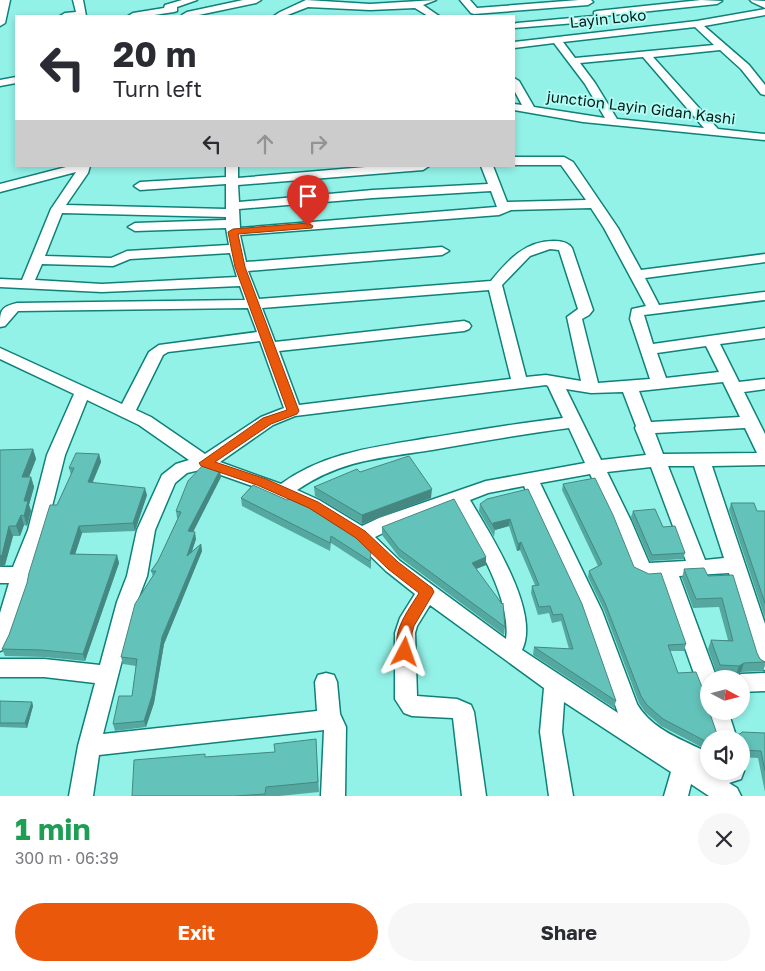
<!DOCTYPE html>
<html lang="en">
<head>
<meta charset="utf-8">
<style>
  :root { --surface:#fff; --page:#f7f7f7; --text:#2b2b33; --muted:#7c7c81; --accent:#ea580c }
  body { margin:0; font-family:"Golos Text",sans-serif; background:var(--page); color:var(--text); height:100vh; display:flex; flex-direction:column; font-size:19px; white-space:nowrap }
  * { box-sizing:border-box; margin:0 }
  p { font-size:16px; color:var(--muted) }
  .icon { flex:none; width:28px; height:28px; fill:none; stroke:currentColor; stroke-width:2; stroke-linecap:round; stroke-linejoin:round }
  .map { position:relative; height:796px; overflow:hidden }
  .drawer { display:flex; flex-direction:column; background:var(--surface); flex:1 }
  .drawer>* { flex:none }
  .hud { position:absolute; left:15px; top:15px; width:500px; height:152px; border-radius:0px; box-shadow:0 2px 8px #0003; background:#fff; color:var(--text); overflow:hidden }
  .needle { width:32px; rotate:97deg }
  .buttons { position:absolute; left:700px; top:670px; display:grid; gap:10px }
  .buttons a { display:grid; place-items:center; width:50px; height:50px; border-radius:50%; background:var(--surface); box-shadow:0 2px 8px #0003; font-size:25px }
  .pin { position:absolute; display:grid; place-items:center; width:42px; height:42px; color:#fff; margin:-51px -21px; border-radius:50% 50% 50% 0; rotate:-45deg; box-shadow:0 0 5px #0007 }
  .pin .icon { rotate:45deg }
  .me { position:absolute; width:55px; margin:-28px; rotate:4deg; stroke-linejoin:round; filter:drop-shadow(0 0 4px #0008) }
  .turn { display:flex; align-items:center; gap:18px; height:105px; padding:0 15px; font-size:22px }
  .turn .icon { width:65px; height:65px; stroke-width:2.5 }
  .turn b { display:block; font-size:35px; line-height:42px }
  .lanes { display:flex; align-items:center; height:48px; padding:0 15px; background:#0003; justify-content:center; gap:25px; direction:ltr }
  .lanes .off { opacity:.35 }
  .round { display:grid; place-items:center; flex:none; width:52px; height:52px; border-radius:26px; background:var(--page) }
  .headline { display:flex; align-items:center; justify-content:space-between; height:85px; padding:0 15px }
  h1 { font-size:30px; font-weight:700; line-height:38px; color:#1e9e55 }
  .button { display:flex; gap:10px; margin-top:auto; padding:10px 15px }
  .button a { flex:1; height:58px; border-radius:30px; background:var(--accent); color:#fff; font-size:20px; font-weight:700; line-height:58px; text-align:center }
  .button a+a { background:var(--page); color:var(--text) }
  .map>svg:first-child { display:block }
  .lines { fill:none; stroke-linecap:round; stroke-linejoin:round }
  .street-casing { stroke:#0f8179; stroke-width:3 }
  .street { fill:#fff; fill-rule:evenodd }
  .wall { fill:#55a8a0 }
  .shaded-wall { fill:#458882 }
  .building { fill:#63c3ba; stroke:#458882 }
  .route { fill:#ea580c; stroke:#983908 }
  .labels { text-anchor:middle; stroke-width:4; stroke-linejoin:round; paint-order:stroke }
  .far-street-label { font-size:15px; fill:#001917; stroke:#b2fcf4 }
</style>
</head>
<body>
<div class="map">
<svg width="765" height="796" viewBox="0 0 765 796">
  <rect width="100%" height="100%" fill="#93f2e8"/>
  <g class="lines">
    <g class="street-casing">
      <g id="street">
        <path d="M0 0H10L5 23 0 26Z"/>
        <path d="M73 0H83L86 16H60L65 13 76 12Z"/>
        <path d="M182 0H197L177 7V11L174 12 148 16H128L133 13 164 8 165 5Z"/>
        <path d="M243 0H261L256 3 194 16 182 15 187 12Z"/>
        <path d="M306 0 370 4 436 0 423 5 439 16H428L415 8 370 10 308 7 285 16H274L280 12Z"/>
        <path d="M460 0H470L477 8 579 0H591L593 2 588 5 474 14 471 13Z"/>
        <path d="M701 0 722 1 717 4 603 16V20L600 21 514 28V24L517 23 594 16V12L597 11Z"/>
        <path d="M750 0 765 1V8L752 2Z"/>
        <path d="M765 9V15L704 26 749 65 765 85V95L761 94 741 69 720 50 653 57 718 129 765 134V140L583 122 514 110V104L522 105 514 90V78L519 81 534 107 605 118 585 84 554 43 514 48V42L697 21ZM695 27 714 45 575 58 563 42ZM643 57 704 128 617 119 595 83 580 63Z"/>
        <path d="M16 77V83L0 86V80Z"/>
        <path d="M514 157H564L573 162 618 228 641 270 765 254V262L645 278 659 305 765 292V300L644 315 653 344 765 328V338L720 344 739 382 765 379V389L744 392 765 434V465L712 466 765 624V670L758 667 755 661 729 573 679 576 717 679H709V695L701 693 660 578 648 579 634 573 613 521 590 474 540 483 602 611 637 704C652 730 683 740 709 753V771H741V764L744 771 741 779 729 783 737 788 741 796H709L691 784 688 796H664L671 772 564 702 562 732 573 796H549L540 732 544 688 430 605 417 626 415 633 417 696 457 699 471 705 474 712 486 796H462L453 718 412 716 404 713 395 699V633L400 618 415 594 386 571 354 540 307 510 255 487 204 469 187 473 175 483 155 530 147 576 137 602 103 734 317 711 315 682 318 675 326 673 334 675 337 682 340 714 346 727 345 796H321L324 730 99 755 93 796H69L78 746 95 683 44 677H0V659H44L100 665 117 602 127 576 137 530 162 475 176 464 189 460 139 425 87 400 65 455 46 530 30 575 28 590 10 642 7 648 0 651V613L9 583H0V567H13L28 530 47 455 74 394 0 359V348L122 404 149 352 159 345 257 332 248 308 18 311 5 326 0 327C0 311 0 307 17 303L245 300 240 286 102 292 0 287V279L22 280 51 209 76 172 0 192V184L70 166H90L88 173 66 205 226 209V184L140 190 134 186 140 182 226 177V166H238V178L377 166H429L423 170 238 185 239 202 373 190 488 184 481 166H493L507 202 586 200 561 165H514ZM491 191 497 207H496L240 228 239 209 373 198ZM591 208 604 228 646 306 632 309 630 319 650 379 598 383 582 319 589 315 593 310 572 248C568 242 561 241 554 241 525 241 508 260 491 281L259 299 248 271 442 255 449 251 442 247 246 262 240 235 499 215 511 210ZM62 213 226 217V220L135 223 128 227 135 231 226 228 229 245 127 251 111 258 45 256ZM550 249 559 250 578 309 567 317 581 381 546 375 526 377 502 285 530 256ZM230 253 237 277 102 284 35 280 42 264 113 266 130 259ZM489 290 511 379 299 405 279 351 464 331 469 329 471 326 469 323 464 321 275 342 262 308ZM260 341 284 408 261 417 205 454 151 417 136 410 163 355 168 352ZM706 346 719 372 666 378 657 353ZM723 382 740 417 651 422 639 391ZM546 385 548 386 563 418C518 423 473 431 428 438 376 447 325 452 281 484L220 462 273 425 295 416ZM566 389 591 393 623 392 636 426 635 428 646 455 601 460ZM569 428 585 463 486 481 379 518 362 526 319 500 297 490C341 460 380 458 432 450 477 442 523 434 569 428ZM745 428 757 453 663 454 655 433ZM668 466H694L724 558 705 560ZM651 467 686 561 649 563 631 521 607 472ZM524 486 582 611 618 713 522 650C541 612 490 534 470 500L488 493ZM455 505C474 539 512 599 506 639L400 561 375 537 393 528Z"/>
        <path d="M765 673V691L741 692V679H732L741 674Z"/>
        <path d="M709 705V711H728L737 739H715L706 711Z"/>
      </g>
    </g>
    <use href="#street" class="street"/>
  </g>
  <g class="wall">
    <path d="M33 449 36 459 29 477H31L34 487 29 505 31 511 27 526 24 525 20 536H13L5 565 0 567V450Z"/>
    <path d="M99 454 101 462 92 482 147 495 135 531 82 533 75 554 117 555 119 563 85 661 44 657 5 656 2 649 9 635 57 505 71 475 69 468Z"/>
    <path d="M360 472 431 498 362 524 315 496 314 487Z"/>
    <path d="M221 477 193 532 196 539 192 551 201 544 202 551 164 644 154 703 146 727 115 731 113 724 132 696 136 666 123 664 121 657 153 576 151 571 158 561 178 518H177L176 511Z"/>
    <path d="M563 484 634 567 686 644 684 651H670L678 673 702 687 709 689V704L707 706 717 734H740L765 733V792L758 758 741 757V739H709V751L661 726 645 712 639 703 604 610 588 577 589 571 598 566 562 490Z"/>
    <path d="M253 485 371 559V569L331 543 330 551 242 506 241 498Z"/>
    <path d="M528 489 616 701 614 708 533 655 534 647 569 649 561 621 552 623 549 613 538 615 531 593 532 586 535 585 520 550 517 551 509 526 495 530 494 537 479 511 480 504Z"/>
    <path d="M731 503 757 511H765V618L729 510Z"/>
    <path d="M633 511 663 527 685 553 683 559 650 561 631 517Z"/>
    <path d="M382 527 486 557V565L476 569 505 627 504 635 399 557 382 535Z"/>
    <path d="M684 569 708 576 757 653 760 659 765 662V666L763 671 741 672 736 675 717 674 708 649 711 640H728L719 607 693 608 682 578Z"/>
    <path d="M0 701 32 702 33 706 27 728 0 727Z"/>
    <path d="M316 739 319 792 279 796H132L206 757 275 752Z"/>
  </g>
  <g class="shaded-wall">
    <path d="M33 449 36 459 25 487 22 477Z"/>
    <path d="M99 454 101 462 90 489 88 482Z"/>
    <path d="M220 470 221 477 190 538 188 531Z"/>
    <path d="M31 477 34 487 29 505 31 511 27 526 24 516V501Z"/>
    <path d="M145 488 147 495 135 531 133 523Z"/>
    <path d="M432 489 431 498 362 524V515Z"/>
    <path d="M21 515 24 525 20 536 16 526Z"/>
    <path d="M510 519 509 526 495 530 493 523Z"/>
    <path d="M9 526 13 536 5 565 0 567V556Z"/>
    <path d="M79 526 82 533 73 561 70 554Z"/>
    <path d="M195 532 196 539 188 563 187 556Z"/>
    <path d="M521 542 520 550 517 551 518 544Z"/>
    <path d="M201 544 202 551 164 644 154 703 146 727 144 721 162 637Z"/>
    <path d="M117 555 119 563 85 661 83 654Z"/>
    <path d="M486 557V565L471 571 472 563Z"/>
    <path d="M744 663 741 672 736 675 739 666Z"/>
    <path d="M32 702 33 706 27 728 25 723Z"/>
  </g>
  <g class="building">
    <path d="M33 449 22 477H31L24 501H28L24 516 21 515 16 526H9L2 555 0 556V450Z"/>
    <path d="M76 453 99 454 88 482 145 488 133 523 79 526 70 554 117 555 83 654 41 650 2 649 9 635 27 583 29 573 50 505H57L74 468H69Z"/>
    <path d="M409 456 432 489 362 515 314 487 357 469 360 472Z"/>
    <path d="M204 464 220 470 188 531 195 532 187 556 201 544 162 637 152 696 144 721 113 724 119 696H132L137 659 121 657 135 604 156 571H151L158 561 181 512 176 511 188 481Z"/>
    <path d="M595 478 613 515 634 567 649 574 661 573 686 644 668 645 678 673 696 672 702 687 709 689V701L707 705 717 734H740L742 732 765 733V771L761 751 741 750V739H709V743L663 719 647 705 641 696 605 603 589 571 602 564 563 484Z"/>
    <path d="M253 485 287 500 292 498 306 504 353 534 371 551 370 561 331 536 330 543 241 498Z"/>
    <path d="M528 489 582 604 616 701 534 647 573 649 562 614 553 615 550 606 539 607 532 586 539 585 521 542 518 544 510 519 493 523 495 529 480 504 487 499Z"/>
    <path d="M454 499 486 557 472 563 502 604 503 603 505 627 399 549 382 527Z"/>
    <path d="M731 503H754L757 511H765V603Z"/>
    <path d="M655 509 663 527 675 526 685 553 652 555 633 511Z"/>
    <path d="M704 568 708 576 733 575 757 653 760 659 765 662 744 663 739 666 720 665 711 640 733 641 722 598 696 599 684 569Z"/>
    <path d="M0 701 32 702 25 723H0Z"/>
    <path d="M316 739 318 782 266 787 265 794 235 796H132L134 760 205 754V757L275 752 274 744Z"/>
  </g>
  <path class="route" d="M308 223 313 226 312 228 238 234 245 267 299 411 297 414 271 424 215 462 266 479 318 502 365 531 398 562 432 588 434 592 414 626 412 633V652L410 656 405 658 400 656C389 634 408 611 419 593L388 569 356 538 309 508 257 485 201 466 199 463 263 418 287 410 235 267 228 232 233 229Z"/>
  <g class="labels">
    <g class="far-street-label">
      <text transform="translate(608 19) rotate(-6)" y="5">Layin Loko</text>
      <text transform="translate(641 108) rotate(7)" y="5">junction Layin Gidan Kashi</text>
    </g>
  </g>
</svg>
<div class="buttons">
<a><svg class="needle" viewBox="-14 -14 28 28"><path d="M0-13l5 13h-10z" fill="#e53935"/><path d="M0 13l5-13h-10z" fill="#7c7c81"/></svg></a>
<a><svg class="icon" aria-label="sound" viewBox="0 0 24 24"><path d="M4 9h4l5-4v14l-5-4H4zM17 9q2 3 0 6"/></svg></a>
</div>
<div class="pin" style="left:308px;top:226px;background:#d93025"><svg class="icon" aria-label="arrive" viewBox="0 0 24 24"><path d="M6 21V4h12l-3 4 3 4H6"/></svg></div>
<svg class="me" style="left:405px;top:652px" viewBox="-20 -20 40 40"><path d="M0-17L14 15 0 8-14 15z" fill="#ea580c" stroke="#fff" stroke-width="4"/></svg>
<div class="hud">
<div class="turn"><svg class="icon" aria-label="left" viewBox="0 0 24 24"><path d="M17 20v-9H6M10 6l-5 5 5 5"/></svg><div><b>20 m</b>Turn left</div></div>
<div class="lanes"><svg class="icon" aria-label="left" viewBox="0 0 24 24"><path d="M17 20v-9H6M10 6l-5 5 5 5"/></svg><svg class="icon off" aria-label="ahead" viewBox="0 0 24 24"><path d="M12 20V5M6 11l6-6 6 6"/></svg><svg class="icon off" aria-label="right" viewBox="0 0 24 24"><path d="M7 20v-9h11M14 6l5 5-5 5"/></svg></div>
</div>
</div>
<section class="drawer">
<div class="headline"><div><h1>1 min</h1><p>300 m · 06:39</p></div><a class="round"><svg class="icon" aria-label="close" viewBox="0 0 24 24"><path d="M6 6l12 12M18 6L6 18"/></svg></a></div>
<div class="button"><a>Exit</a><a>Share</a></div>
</section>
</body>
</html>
